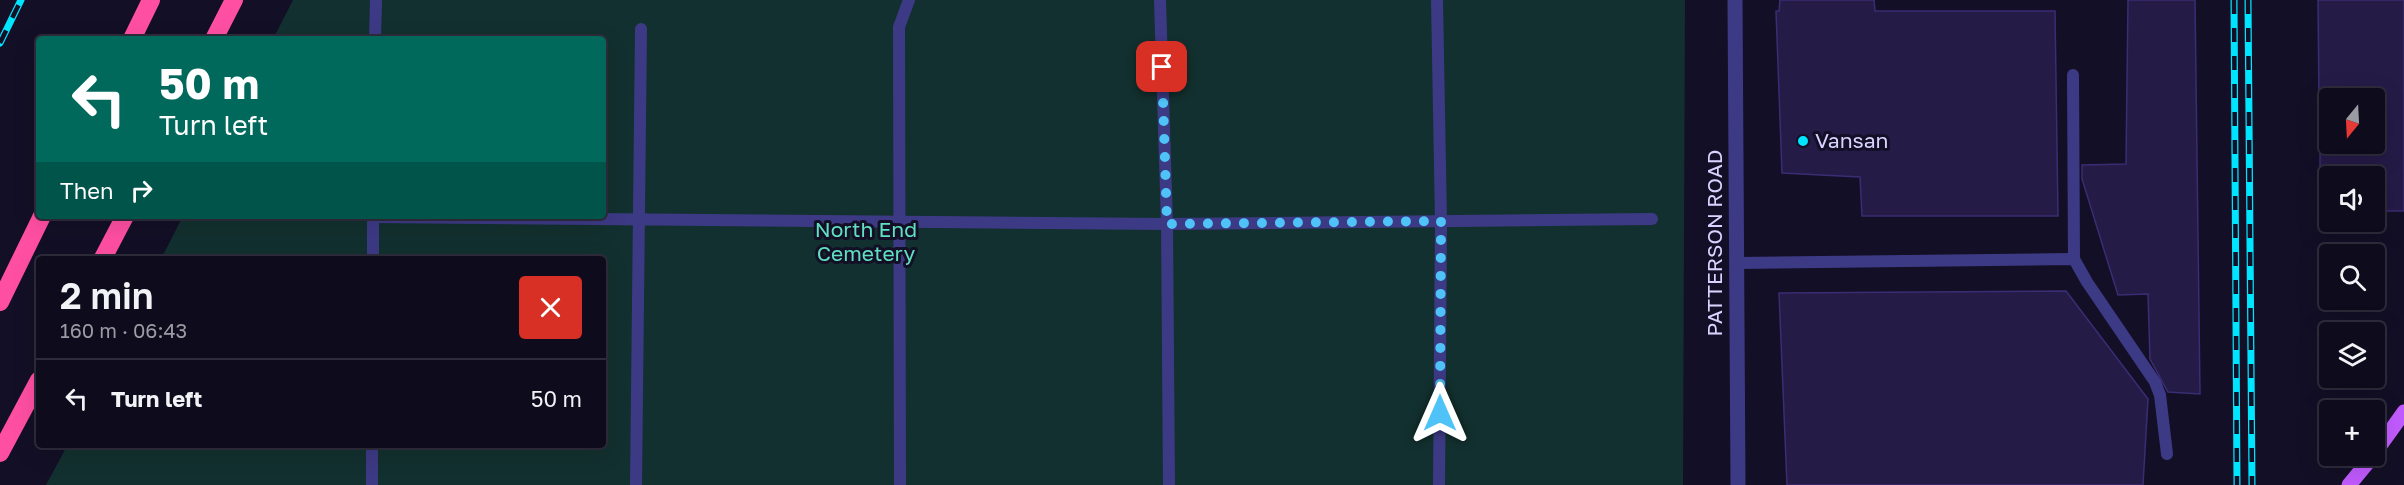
<!DOCTYPE html>
<html lang="en">
<head>
<meta charset="utf-8">
<style>
  :root { --surface:#0e0b1c; --page:#171425; --text:#f1f3f6; --muted:#9b9ba3; --line:#2e2b3b }
  body { margin:0; font-family:"Golos Text",sans-serif; background:var(--page); color:var(--text); height:100vh; display:flex; flex-direction:column; font-size:22px; white-space:nowrap }
  * { box-sizing:border-box; margin:0 }
  p { font-size:20px; color:var(--muted) }
  .icon { flex:none; width:33px; height:33px; fill:none; stroke:currentColor; stroke-width:2; stroke-linecap:round; stroke-linejoin:round }
  .map { position:relative; flex:1; overflow:hidden }
  .side { position:absolute; left:36px; top:256px; width:570px; height:192px; display:flex; flex-direction:column; background:var(--surface); border-radius:6px; box-shadow:0 6px 24px #0002,0 0 0 2px var(--line) }
  .side>* { flex:none }
  .hud { position:absolute; left:36px; top:36px; width:570px; height:183px; border-radius:6px; box-shadow:0 6px 24px #0002,0 0 0 2px var(--line); background:#00695c; color:#fff; overflow:hidden }
  .needle { width:39px; rotate:198deg }
  .tools { position:absolute; left:2319px; top:88px; display:grid; gap:12px }
  .tools a { display:grid; place-items:center; width:66px; height:66px; border-radius:6px; background:var(--surface); box-shadow:0 6px 24px #0002,0 0 0 2px var(--line); font-size:30px }
  .pin { position:absolute; display:grid; place-items:center; width:51px; height:51px; color:#fff; margin:-26px; border-radius:12px; box-shadow:0 3px 9px #0006 }
  .me { position:absolute; width:66px; margin:-33px; rotate:0deg; stroke-linejoin:round; filter:drop-shadow(0 0 4px #0008) }
  .turn { display:flex; align-items:center; gap:21px; height:126px; padding:0 24px; font-size:27px }
  .turn .icon { width:78px; height:78px; stroke-width:2.5 }
  .turn b { display:block; font-size:42px; line-height:51px }
  .then { display:flex; align-items:center; height:57px; padding:0 24px; background:#0003; gap:12px; font-size:22px }
  .round { display:grid; place-items:center; flex:none; width:63px; height:63px; border-radius:6px; background:var(--page) }
  .headline { display:flex; align-items:center; justify-content:space-between; height:102px; padding:0 24px }
  h1 { font-size:36px; font-weight:600; line-height:45px }
  ul { padding:0; list-style:none }
  li { display:flex; align-items:center; gap:18px; height:78px; padding:0 24px; border-top:2px solid var(--line) }
  li div { flex:1 }
  li b { display:block; font-size:22px }
  li em { font-style:normal }
  .map>svg:first-child { display:block }
  .green { fill:#12302f }
  .building { fill:#241b47; stroke:#3b2d73; stroke-width:1.5 }
  .lines { fill:none; stroke-linecap:round; stroke-linejoin:round }
  .service { stroke:#3d3a85; stroke-width:12 }
  .tertiary { stroke:#3d3a85; stroke-width:15 }
  .primary { stroke:#c25bff; stroke-width:15 }
  .motorway { stroke:#ff4fa3; stroke-width:18 }
  .rail-casing { stroke:#00e5ff; stroke-width:7 }
  .rail { stroke:#130f26; stroke-width:4.5; stroke-dasharray:14; stroke-linecap:butt }
  .route { stroke:#4fc3f7; stroke-width:10; stroke-dasharray:0 18 }
  .poi-dot { fill:#00e5ff; stroke:#130f26; stroke-width:2 }
  .labels { text-anchor:middle; stroke-width:6; stroke-linejoin:round; paint-order:stroke }
  .poi-label { font-size:21px; fill:#d9d4ff; stroke:#130f26; text-anchor:start }
  .park-label { font-size:21px; fill:#5fe0c0; stroke:#130f26 }
  .street-label { font-size:21px; fill:#d9d4ff; stroke:#130f26 }
</style>
</head>
<body>
<div class="map">
<svg width="2404" height="485" viewBox="0 0 2404 485">
  <rect width="100%" height="100%" fill="#130f26"/>
  <path class="green" d="M293 0H1685L1683 485H46L67 446H603V260L161 259 183 216H603V39H273Z"/>
  <g class="building">
    <path d="M1780 0H1874L1875 11H2055L2058 216H1862L1860 177 1782 173 1776 11H1779Z"/>
    <path d="M2128 0H2195L2200 394 2168 392 2150 359 2148 294 2118 295 2082 179V165L2126 164Z"/>
    <path d="M2318 0H2404V211H2374V177H2320V144H2374V99H2319Z"/>
    <path d="M2066 291 2148 399 2143 485H1787L1779 293Z"/>
  </g>
  <g class="lines">
    <g class="service">
      <path d="M1160 0 1167 224 1169 485"/>
      <path d="M1437 0 1441 221 1439 485"/>
      <path d="M375 39 376 0"/>
      <path d="M2073 75 2074 259"/>
      <path d="M373 217 1167 224 1652 219"/>
      <path d="M373 260V216"/>
      <path d="M1737 263 2074 259 2087 282 2155 382 2160 395 2167 454"/>
      <path d="M372 485V446"/>
      <path d="M636 485 641 29"/>
      <path d="M900 485 899 27 909 0"/>
    </g>
    <path class="tertiary" d="M1735 0 1738 485"/>
    <g class="primary">
      <path d="M2374 454 2404 412"/>
      <path d="M2349 485 2373 456"/>
    </g>
    <g class="motorway">
      <path d="M132 39 151 0"/>
      <path d="M214 39 234 0"/>
      <path d="M102 260 125 216"/>
      <path d="M0 302 42 216"/>
      <path d="M0 453 39 380"/>
    </g>
    <g class="rail-casing">
      <g id="rail">
        <path d="M2234 0 2237 485"/>
        <path d="M2248 0 2252 485"/>
        <path d="M0 43 21 0"/>
      </g>
    </g>
    <use href="#rail" class="rail"/>
  </g>
  <g class="lines">
    <path class="route" d="M1162 67 1167 224 1441 221 1440 413"/>
  </g>
  <circle class="poi-dot" cx="1803" cy="141" r="6"/>
  <g class="labels">
    <g class="poi-label">
      <text x="1815" y="148">Vansan</text>
    </g>
    <g class="park-label">
      <text x="866" y="237">North End<tspan x="866" dy="24">Cemetery</tspan></text>
    </g>
    <g class="street-label">
      <text transform="translate(1715 243) rotate(-90)" y="7">PATTERSON ROAD</text>
    </g>
  </g>
</svg>
<div class="tools">
<a><svg class="needle" viewBox="-14 -14 28 28"><path d="M0-13l5 13h-10z" fill="#e53935"/><path d="M0 13l5-13h-10z" fill="#9b9ba3"/></svg></a>
<a><svg class="icon" aria-label="sound" viewBox="0 0 24 24"><path d="M4 9h4l5-4v14l-5-4H4zM17 9q2 3 0 6"/></svg></a>
<a><svg class="icon" aria-label="search" viewBox="0 0 24 24"><circle cx="10" cy="10" r="6"/><path d="M15 15l6 6"/></svg></a>
<a><svg class="icon" aria-label="layers" viewBox="0 0 24 24"><path d="M12 4l9 5-9 5-9-5zM3 14l9 5 9-5"/></svg></a>
<a>+</a>
</div>
<div class="pin" style="left:1162px;top:67px;background:#d93025"><svg class="icon" aria-label="arrive" viewBox="0 0 24 24"><path d="M6 21V4h12l-3 4 3 4H6"/></svg></div>
<svg class="me" style="left:1440px;top:413px" viewBox="-20 -20 40 40"><path d="M0-17L14 15 0 8-14 15z" fill="#4fc3f7" stroke="#fff" stroke-width="4"/></svg>
<div class="hud">
<div class="turn"><svg class="icon" aria-label="left" viewBox="0 0 24 24"><path d="M17 20v-9H6M10 6l-5 5 5 5"/></svg><div><b>50 m</b>Turn left</div></div>
<div class="then">Then<svg class="icon" aria-label="right" viewBox="0 0 24 24"><path d="M7 20v-9h11M14 6l5 5-5 5"/></svg></div>
</div>
<section class="side">
<div class="headline"><div><h1>2 min</h1><p>160 m · 06:43</p></div><a class="round" style="background:#d93025;color:#fff"><svg class="icon" aria-label="close" viewBox="0 0 24 24"><path d="M6 6l12 12M18 6L6 18"/></svg></a></div>
<ul>
<li><svg class="icon" aria-label="left" viewBox="0 0 24 24"><path d="M17 20v-9H6M10 6l-5 5 5 5"/></svg><div><b>Turn left</b></div><em>50 m</em></li>
</ul>
</section>
</div>
</body>
</html>
